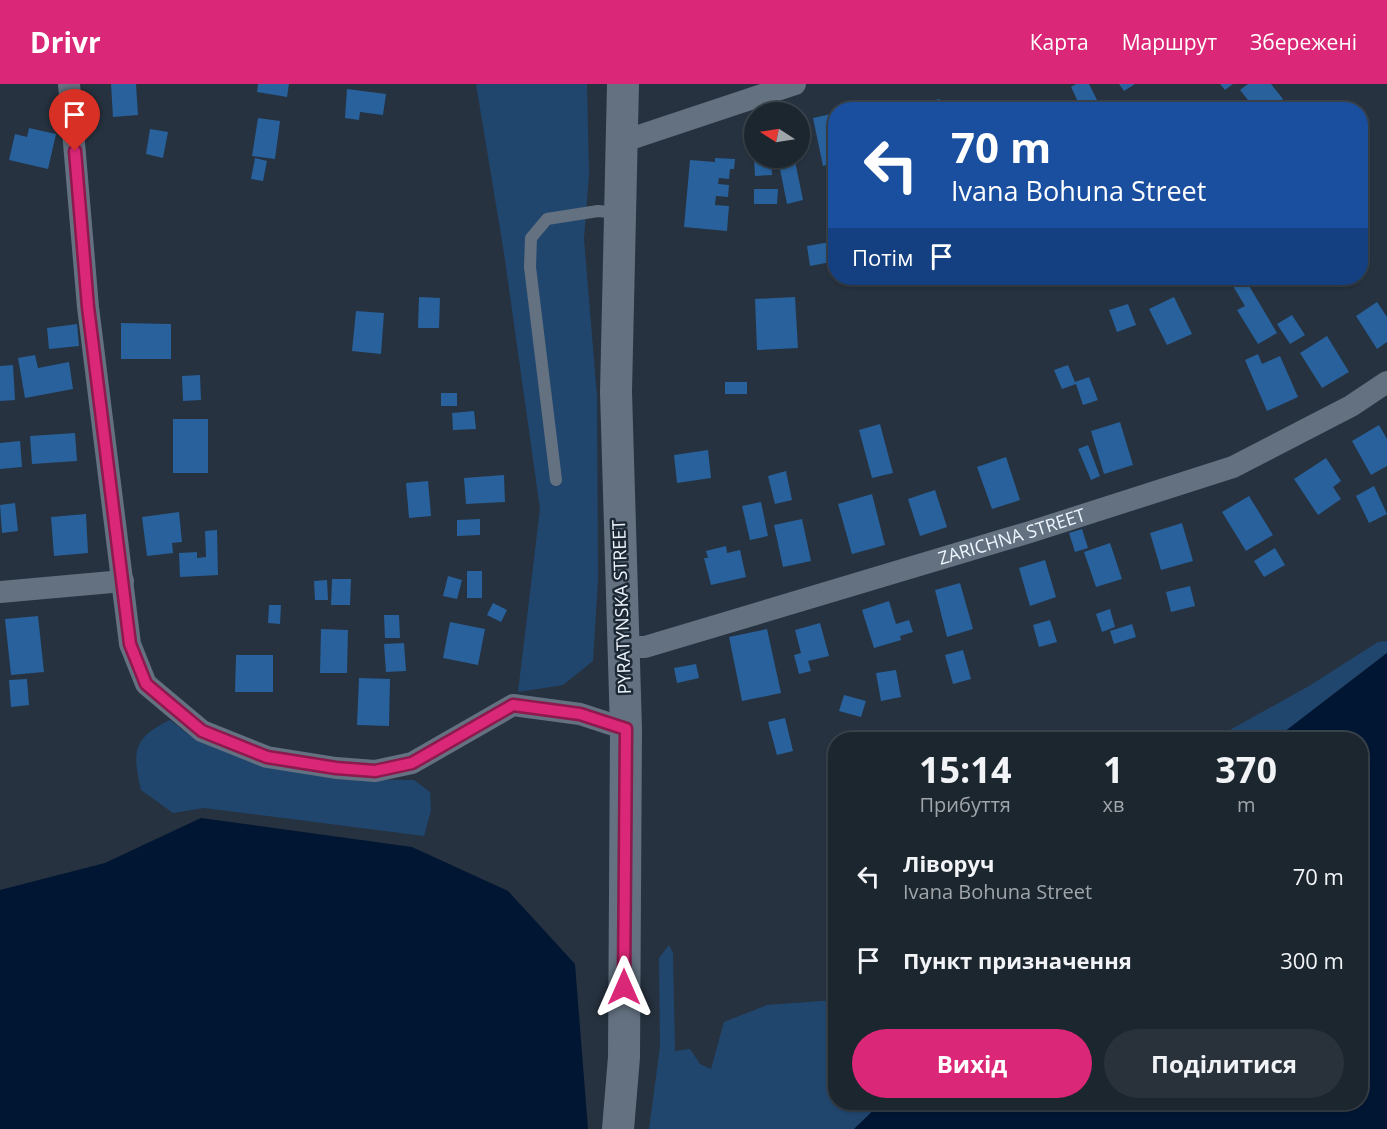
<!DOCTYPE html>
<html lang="uk">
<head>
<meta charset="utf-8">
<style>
  :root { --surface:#1c262f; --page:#29323b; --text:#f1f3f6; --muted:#a0a5aa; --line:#3a434b; --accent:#db2777 }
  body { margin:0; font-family:"Open Sans",sans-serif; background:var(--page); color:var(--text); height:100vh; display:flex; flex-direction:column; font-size:22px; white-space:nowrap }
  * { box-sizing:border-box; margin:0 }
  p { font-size:20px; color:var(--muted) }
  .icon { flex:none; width:33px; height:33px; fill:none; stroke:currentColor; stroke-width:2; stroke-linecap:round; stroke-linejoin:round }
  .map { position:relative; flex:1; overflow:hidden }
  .panel { position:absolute; left:828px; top:648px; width:540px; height:378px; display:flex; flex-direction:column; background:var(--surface); border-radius:24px; box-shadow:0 2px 4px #0004,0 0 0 2px var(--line) }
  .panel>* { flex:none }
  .banner { position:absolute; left:828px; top:18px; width:540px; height:183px; border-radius:24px; box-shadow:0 2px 4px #0004,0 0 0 2px var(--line); background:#1a4fa0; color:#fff; overflow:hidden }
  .needle { width:39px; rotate:282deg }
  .fabs { position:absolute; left:744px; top:18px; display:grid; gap:12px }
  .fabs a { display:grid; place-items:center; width:66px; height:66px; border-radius:50%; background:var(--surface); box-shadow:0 2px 4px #0004,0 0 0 2px var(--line); font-size:30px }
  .pin { position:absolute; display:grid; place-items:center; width:51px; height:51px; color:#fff; margin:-62px -26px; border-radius:50% 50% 50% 0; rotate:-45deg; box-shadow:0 0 6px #0007 }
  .pin .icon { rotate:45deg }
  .me { position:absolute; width:66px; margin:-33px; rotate:0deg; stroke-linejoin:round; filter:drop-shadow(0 0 4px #0008) }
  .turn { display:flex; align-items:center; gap:21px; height:126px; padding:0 24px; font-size:27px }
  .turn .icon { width:78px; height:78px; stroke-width:2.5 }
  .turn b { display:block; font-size:42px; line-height:51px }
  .then { display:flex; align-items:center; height:57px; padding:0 24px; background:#0003; gap:12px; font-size:22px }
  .eta { display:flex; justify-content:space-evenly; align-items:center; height:102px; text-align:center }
  .eta b { font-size:36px; font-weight:700; line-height:42px }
  .cta { display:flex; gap:12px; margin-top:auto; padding:12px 24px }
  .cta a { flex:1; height:69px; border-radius:36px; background:var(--accent); color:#fff; font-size:24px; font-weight:700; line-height:69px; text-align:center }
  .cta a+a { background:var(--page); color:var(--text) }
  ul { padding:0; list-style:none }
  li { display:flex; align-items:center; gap:18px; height:84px; padding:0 24px }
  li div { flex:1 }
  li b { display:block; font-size:22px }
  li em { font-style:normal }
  header { display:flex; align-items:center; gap:36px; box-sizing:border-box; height:84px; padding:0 30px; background:var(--accent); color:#fff }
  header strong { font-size:28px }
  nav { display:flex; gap:33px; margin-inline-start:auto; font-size:21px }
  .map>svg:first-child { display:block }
  .green { fill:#21466e }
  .water { fill:#001633 }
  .building { fill:#28619b }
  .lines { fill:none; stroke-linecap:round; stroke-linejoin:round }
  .service { stroke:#637180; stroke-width:12 }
  .minor { stroke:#637180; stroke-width:22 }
  .secondary { stroke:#637180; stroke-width:32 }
  .route-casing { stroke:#8e194d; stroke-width:15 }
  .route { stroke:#db2777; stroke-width:10 }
  .labels { text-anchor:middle; stroke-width:5; stroke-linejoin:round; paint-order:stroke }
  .street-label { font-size:18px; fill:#edf5fe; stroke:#1d2835 }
</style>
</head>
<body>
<header>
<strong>Drivr</strong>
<nav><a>Карта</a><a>Маршрут</a><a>Збережені</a></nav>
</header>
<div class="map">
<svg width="1387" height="1045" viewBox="0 0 1387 1045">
  <rect width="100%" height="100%" fill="#26323f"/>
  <g class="green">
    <path d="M476 0H587L589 90 584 155 597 312 598 495 593 577 563 601 518 608 540 425 504 169Z"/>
    <path d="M1387 557V569L1275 655 1212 656 1309 602 1378 558Z"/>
    <path d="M170 636 196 656 335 695 414 696 430 708 431 726 424 752 204 724 173 729 141 706C132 667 133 654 170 636Z"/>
    <path d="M669 861 673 869 675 967 690 965 700 980 711 985 724 938 767 921 835 916 836 1018 881 1019 854 1045H649L660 963 659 874Z"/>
  </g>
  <g class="water">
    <path d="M1387 569V1045H854L881 1019 1360 1018V656L1275 655Z"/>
    <path d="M201 734 412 763 508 807 575 880 588 1045H0V806L105 779Z"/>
  </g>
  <g class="building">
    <path d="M111 0H136L138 31 113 33Z"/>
    <path d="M258 0H289L287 13 257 8Z"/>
    <path d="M1076 0H1089L1097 16 1081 24 1071 3Z"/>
    <path d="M1119 0H1135L1124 7Z"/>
    <path d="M1220 0H1233L1225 6Z"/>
    <path d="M1248 0H1271L1283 15 1269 26H1256L1240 6Z"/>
    <path d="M347 5 386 10 383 31 360 28 359 36 345 34Z"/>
    <path d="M940 15 942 26H899V23Z"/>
    <path d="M836 29V79L823 82 813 34Z"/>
    <path d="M258 34 280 37 275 75 252 72Z"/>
    <path d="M29 44 56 50 48 85 9 76 15 50 27 53Z"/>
    <path d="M150 45 168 48 163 74 146 70Z"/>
    <path d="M255 74 267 77 263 97 251 95Z"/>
    <path d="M715 74 735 75 734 85H730L729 95 719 94 718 100 729 101 728 113 716 112 715 121 729 122 727 147 684 143 690 76 715 78Z"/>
    <path d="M754 74H771L772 91 755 92Z"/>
    <path d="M778 74H799L779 79Z"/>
    <path d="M795 77 803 116 787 120 779 80Z"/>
    <path d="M754 105H778L777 120H754Z"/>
    <path d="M836 106V129H835L829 108Z"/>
    <path d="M836 157V177L810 182 807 162Z"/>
    <path d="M1245 195 1277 249 1258 260 1237 226 1245 222 1233 202Z"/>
    <path d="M419 213 440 214 439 244H418Z"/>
    <path d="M795 213 798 264 757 266 755 215Z"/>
    <path d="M1174 213 1192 250 1167 261 1149 225Z"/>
    <path d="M1377 218 1387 233V258L1377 265 1356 232Z"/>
    <path d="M1128 220 1136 241 1117 248 1109 226Z"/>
    <path d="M356 227 384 229 381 270 352 267Z"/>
    <path d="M1292 231 1305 251 1290 260 1277 240Z"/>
    <path d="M121 239 171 240V275H121Z"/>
    <path d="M77 240 79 262 49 265 47 244Z"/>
    <path d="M1327 252 1349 288 1322 304 1300 269Z"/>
    <path d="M1258 270 1262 280 1280 272 1298 313 1267 327 1245 276Z"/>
    <path d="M35 271 38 284 69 278 73 305 25 314 18 274Z"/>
    <path d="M13 281 15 316 0 317V282Z"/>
    <path d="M1068 281 1075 298 1089 293 1098 316 1083 321 1076 300 1062 305 1054 286Z"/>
    <path d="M200 291 201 316 183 317 182 292Z"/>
    <rect x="725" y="298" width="22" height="12"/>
    <rect x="441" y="309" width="16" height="13"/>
    <path d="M474 327 476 345 453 346 452 329Z"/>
    <rect x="173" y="335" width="35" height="54"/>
    <path d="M1120 338 1133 381 1104 390 1091 347Z"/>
    <path d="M880 340 893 389 872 394 859 346Z"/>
    <path d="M1379 341 1387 355V382L1371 391 1352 357Z"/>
    <path d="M75 349 77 377 32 380 30 352Z"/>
    <path d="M20 357 22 383 0 385V359Z"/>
    <path d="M1088 361 1100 392 1091 396 1078 365Z"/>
    <path d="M708 366 711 394 677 399 674 371Z"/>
    <path d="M1006 373 1020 416 992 425 977 383Z"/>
    <path d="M1326 374 1341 397 1333 403 1341 415 1318 431 1294 395Z"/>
    <path d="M786 387 792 416 775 420 768 392Z"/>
    <path d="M504 391 505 418 466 420 464 394Z"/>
    <path d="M428 397 431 432 409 434 406 399Z"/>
    <path d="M1374 402 1387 430 1369 439 1356 412Z"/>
    <path d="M935 406 947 443 920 452 908 415Z"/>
    <path d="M872 410 885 461 852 470 838 420Z"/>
    <path d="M1249 412 1273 451 1246 467 1222 428Z"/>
    <path d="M761 418 768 452 750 456 742 422Z"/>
    <path d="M15 419 18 447 2 449 0 421Z"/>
    <path d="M179 428 182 458 172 459 173 469 147 472 142 433Z"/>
    <path d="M86 430 88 469 54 472 51 433Z"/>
    <path d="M480 435V451L457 452V436Z"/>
    <path d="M802 435 811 477 783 483 774 441Z"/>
    <path d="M1182 439 1193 477 1161 486 1150 449Z"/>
    <path d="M1082 445 1088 464 1075 468 1069 449Z"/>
    <path d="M217 446 218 491 180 493 179 469 197 468V474L206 473 205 447Z"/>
    <path d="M1110 459 1122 495 1096 503 1084 468Z"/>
    <path d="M726 462 727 469 740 466 746 493 711 501 704 474H708L706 467Z"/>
    <path d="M1275 464 1285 481 1264 493 1254 477Z"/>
    <path d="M1045 476 1056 513 1030 522 1019 484Z"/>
    <rect x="467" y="487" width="15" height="27"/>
    <path d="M448 492 462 496 457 515 443 512Z"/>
    <path d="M332 495H351L350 521H331Z"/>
    <path d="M327 496 328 516H315L314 497Z"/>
    <path d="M960 499 973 545 947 553 935 506Z"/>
    <path d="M1190 502 1195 522 1171 528 1166 508Z"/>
    <path d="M889 517 896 540 909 536 913 548 900 552 901 556 874 564 862 526Z"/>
    <path d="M493 519 507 526 501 538 487 531Z"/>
    <path d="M269 521H281L280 540 268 539Z"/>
    <path d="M1110 525 1115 543 1102 548 1096 530Z"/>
    <path d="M384 531H399L400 554H385Z"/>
    <path d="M38 532 44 588 11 591 5 535Z"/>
    <path d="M1050 536 1057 558 1039 563 1033 541Z"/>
    <path d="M450 538 485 545 478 581 443 574Z"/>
    <path d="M820 539 829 572 808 577 811 587 799 590 794 571 801 569 795 546Z"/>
    <path d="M1132 540 1136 553 1114 560 1110 547Z"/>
    <path d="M321 545 348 546 347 589H320Z"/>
    <path d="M767 545 781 609 742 617 729 553Z"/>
    <path d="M404 559 406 587 386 588 384 560Z"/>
    <path d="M963 566 971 595 953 600 945 571Z"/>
    <path d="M236 571H273V608H235Z"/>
    <path d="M696 580 699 594 677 599 674 584Z"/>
    <path d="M896 586 901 613 881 617 876 589Z"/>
    <path d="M359 594 390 595 389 642 357 641Z"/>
    <path d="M27 595 29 621 11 623 9 596Z"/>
    <path d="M844 611 866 617 861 633 839 627Z"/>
    <path d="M785 634 793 667 777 671 768 638Z"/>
  </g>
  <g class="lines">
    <path class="service" d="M556 396 530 183 531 154 547 135 598 127 619 129"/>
    <g class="minor">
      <path d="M69 0 88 223 130 560 146 600 202 647 267 673 336 684 375 687 412 679 513 621 580 630 626 645"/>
      <path d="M621 58 795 0"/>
      <path d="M0 508 123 497"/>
      <path id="s1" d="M622 563H645L1030 448 1233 383 1351 322 1387 298"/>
    </g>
    <path class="secondary" d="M618 1045 624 973 626 645 616 308 623 0"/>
  </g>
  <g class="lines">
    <g class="route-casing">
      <path id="route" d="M75 67 88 223 130 560 146 600 202 647 267 673 336 684 375 687 412 679 513 621 580 630 626 645 624 903"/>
    </g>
    <use href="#route" class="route"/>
  </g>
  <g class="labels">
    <g class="street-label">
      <text dy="6" stroke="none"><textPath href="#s1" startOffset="406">ZARICHNA STREET</textPath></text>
      <text transform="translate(622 523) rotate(-92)" y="6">PYRATYNSKA STREET</text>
    </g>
  </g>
</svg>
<div class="fabs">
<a><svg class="needle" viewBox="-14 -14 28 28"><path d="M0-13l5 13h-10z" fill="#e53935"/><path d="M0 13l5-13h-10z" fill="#a0a5aa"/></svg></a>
</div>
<div class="pin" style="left:75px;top:67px;background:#d93025"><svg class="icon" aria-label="arrive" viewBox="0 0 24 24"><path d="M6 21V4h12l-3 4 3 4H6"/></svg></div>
<svg class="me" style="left:624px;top:903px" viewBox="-20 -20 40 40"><path d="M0-17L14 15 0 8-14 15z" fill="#db2777" stroke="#fff" stroke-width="4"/></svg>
<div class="banner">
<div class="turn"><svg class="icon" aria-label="left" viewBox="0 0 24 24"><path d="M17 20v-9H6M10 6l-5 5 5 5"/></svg><div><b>70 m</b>Ivana Bohuna Street</div></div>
<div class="then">Потім<svg class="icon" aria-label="arrive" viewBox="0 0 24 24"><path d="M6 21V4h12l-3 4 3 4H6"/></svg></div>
</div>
<section class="panel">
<div class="eta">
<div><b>15:14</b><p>Прибуття</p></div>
<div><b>1</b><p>хв</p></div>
<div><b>370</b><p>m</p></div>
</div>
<ul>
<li><svg class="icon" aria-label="left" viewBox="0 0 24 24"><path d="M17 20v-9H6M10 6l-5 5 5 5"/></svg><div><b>Ліворуч</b><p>Ivana Bohuna Street</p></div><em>70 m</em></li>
<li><svg class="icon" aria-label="arrive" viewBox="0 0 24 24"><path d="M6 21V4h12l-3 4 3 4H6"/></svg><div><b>Пункт призначення</b></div><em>300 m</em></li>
</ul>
<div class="cta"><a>Вихід</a><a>Поділитися</a></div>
</section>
</div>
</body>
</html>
